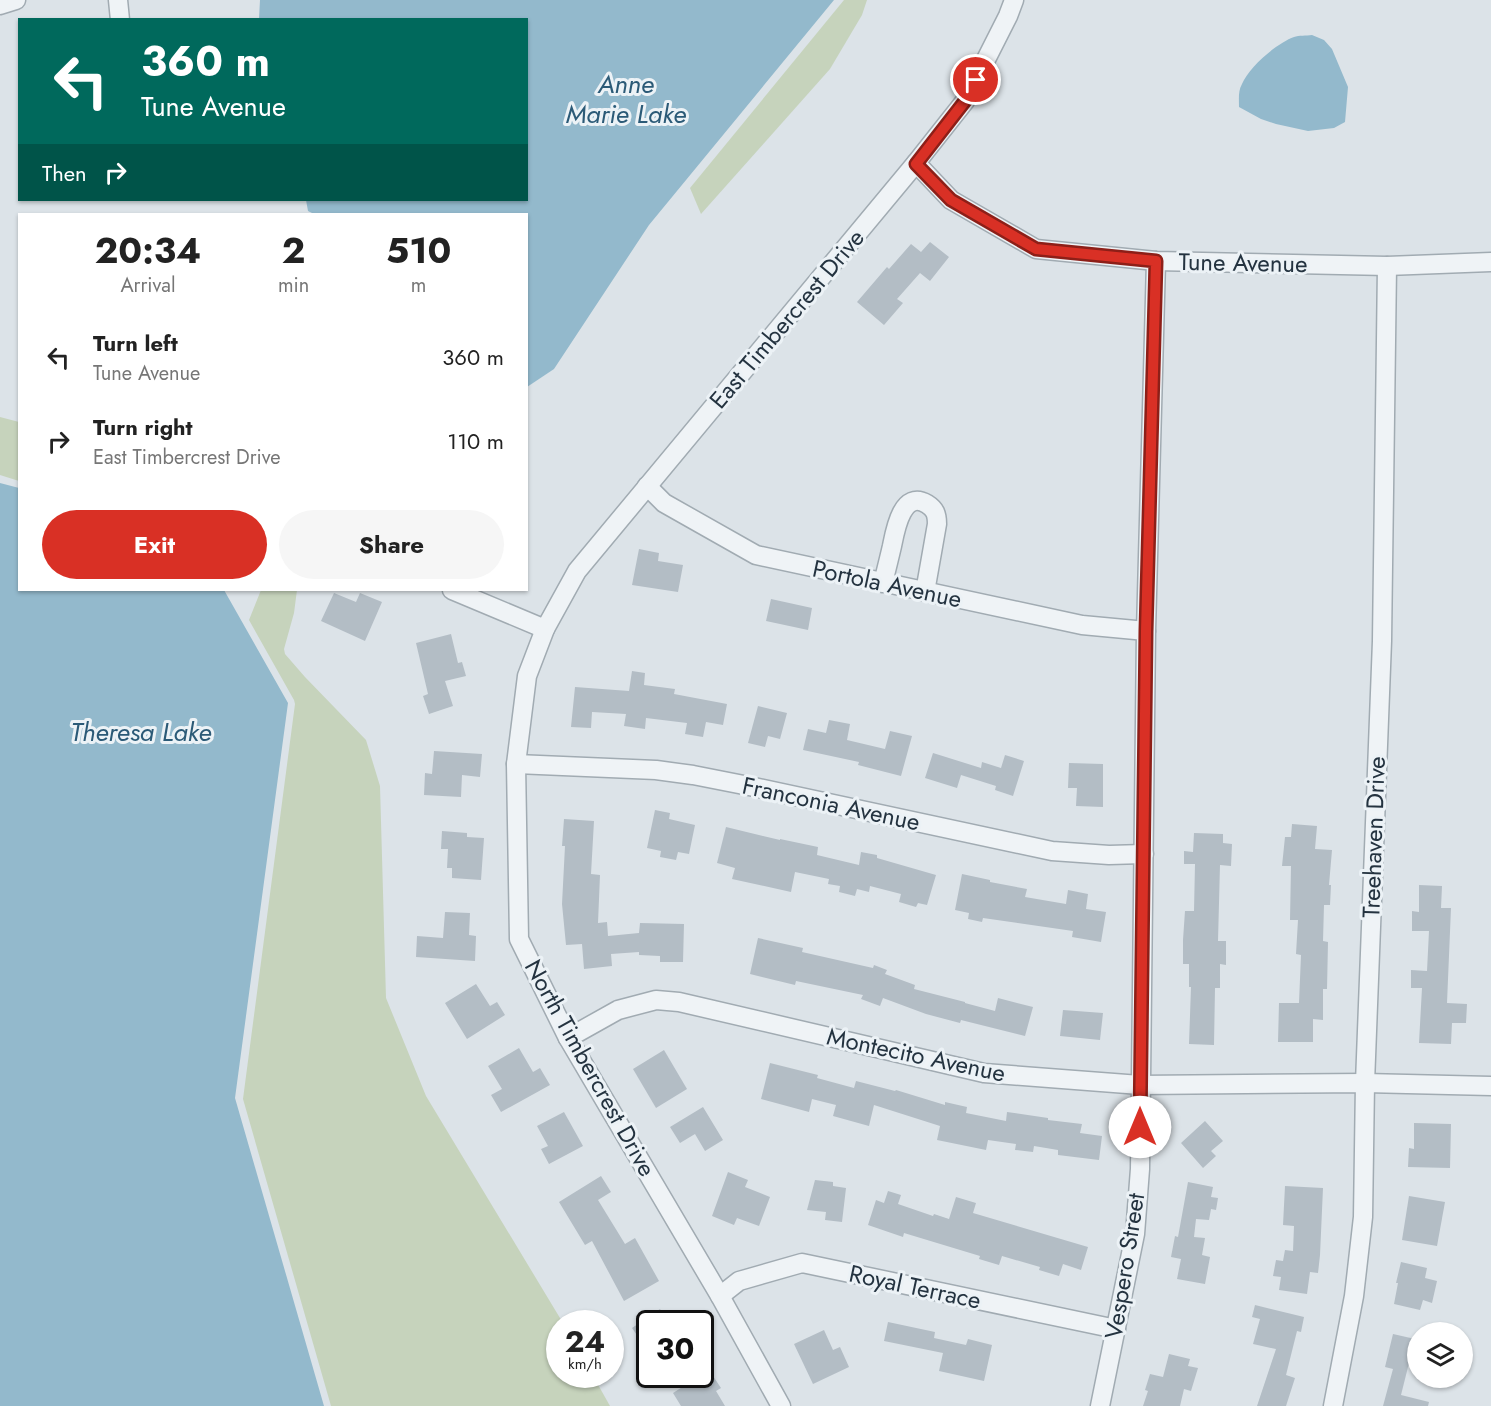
<!DOCTYPE html>
<html lang="en">
<head>
<meta charset="utf-8">
<style>
  :root { --surface:#fff; --page:#f6f6f6; --text:#222; --muted:#767676; --accent:#d93025 }
  body { margin:0; font-family:Jost,sans-serif; background:var(--page); color:var(--text); height:100vh; display:flex; flex-direction:column; font-size:22px; white-space:nowrap }
  * { box-sizing:border-box; margin:0 }
  p { font-size:20px; color:var(--muted) }
  .icon { flex:none; width:33px; height:33px; fill:none; stroke:currentColor; stroke-width:2; stroke-linecap:round; stroke-linejoin:round }
  .map { position:relative; flex:1; overflow:hidden }
  .panel { position:absolute; left:18px; top:213px; width:510px; height:378px; display:flex; flex-direction:column; background:var(--surface); border-radius:0px; box-shadow:0 2px 4px #0004 }
  .panel>* { flex:none }
  .top-card { position:absolute; left:18px; top:18px; width:510px; height:183px; border-radius:0px; box-shadow:0 2px 4px #0004; background:#00695c; color:#fff; overflow:hidden }
  .fabs { position:absolute; left:1407px; top:1322px; display:grid; gap:12px }
  .fabs a { display:grid; place-items:center; width:66px; height:66px; border-radius:50%; background:var(--surface); box-shadow:0 2px 4px #0004; font-size:30px }
  .speed { position:absolute; left:546px; top:1310px; display:flex; gap:12px; font-size:30px; font-weight:700; text-align:center }
  .speed>* { display:grid; place-content:center; width:78px; height:78px; border-radius:50%; background:var(--surface); box-shadow:0 2px 4px #0004; line-height:1 }
  .speed small { font-size:15px; font-weight:400 }
  .speed .limit { border:3px solid #111; border-radius:9px; background:#fff; color:#111 }
  .pin { position:absolute; display:grid; place-items:center; width:51px; height:51px; color:#fff; margin:-26px; border:3px solid #fff; border-radius:50%; box-shadow:0 2px 6px #0007 }
  .me { position:absolute; width:66px; margin:-33px; rotate:0deg; stroke-linejoin:round; filter:drop-shadow(0 0 4px #0008) }
  .turn { display:flex; align-items:center; gap:21px; height:126px; padding:0 24px; font-size:27px }
  .turn .icon { width:78px; height:78px; stroke-width:2.5 }
  .turn b { display:block; font-size:42px; line-height:51px }
  .then { display:flex; align-items:center; height:57px; padding:0 24px; background:#0003; gap:12px; font-size:22px }
  .eta { display:flex; justify-content:space-evenly; align-items:center; height:102px; text-align:center }
  .eta b { font-size:36px; font-weight:700; line-height:42px }
  .cta { display:flex; gap:12px; margin-top:auto; padding:12px 24px }
  .cta a { flex:1; height:69px; border-radius:36px; background:var(--accent); color:#fff; font-size:24px; font-weight:700; line-height:69px; text-align:center }
  .cta a+a { background:var(--page); color:var(--text) }
  ul { padding:0; list-style:none }
  li { display:flex; align-items:center; gap:18px; height:84px; padding:0 24px }
  li div { flex:1 }
  li b { display:block; font-size:22px }
  li em { font-style:normal }
  .map>svg:first-child { display:block }
  .green { fill:#c6d3bc }
  .water { fill:#93b9cc }
  .building { fill:#b3bdc5 }
  .lines { fill:none; stroke-linecap:round; stroke-linejoin:round }
  .minor-casing { stroke:#a1abb2; stroke-width:21 }
  .minor { stroke:#eff3f6; stroke-width:18 }
  .route-casing { stroke:#8d1f18; stroke-width:15 }
  .route { stroke:#d93025; stroke-width:10 }
  .labels { text-anchor:middle; stroke-width:6; stroke-linejoin:round; paint-order:stroke }
  .street-label { font-size:24px; fill:#243340; stroke:#ecf2f6 }
  .water-label { font-size:26px; font-style:italic; fill:#2b5a77; stroke:#ecf2f6 }
</style>
</head>
<body>
<div class="map">
<svg width="1491" height="1406" viewBox="0 0 1491 1406">
  <rect width="100%" height="100%" fill="#dce3e8"/>
  <g class="green">
    <path d="M844 0H867L862 15 830 69 701 214 690 188Z"/>
    <path d="M0 417 19 422V481L0 475Z"/>
    <path d="M261 590H297L294 613 284 649 285 654 305 677 366 740 380 786 386 998 426 1096 563 1323H560V1374H592L610 1406H331L243 1099 295 704 294 700 249 620Z"/>
  </g>
  <g class="water">
    <path d="M260 0H834L649 225 554 369 527 387 526 214H314L308 211 306 200H526V20L259 19Z"/>
    <path d="M1312 35 1324 40 1332 49 1348 87 1345 122 1334 128 1308 131 1276 124 1261 119 1239 107C1239 99 1238 91 1242 84 1249 67 1277 43 1294 37 1299 35 1306 36 1312 35Z"/>
    <path d="M0 483 19 488 20 590H224L288 703 235 1098 324 1406H0Z"/>
  </g>
  <g class="building">
    <path d="M930 242 949 257 930 281 920 273 897 299 903 303 884 325 857 302 887 267 889 269 911 244 921 252Z"/>
    <path d="M639 549 659 553 658 561 683 565 678 592 632 585Z"/>
    <path d="M334 593 356 602 360 593 382 602 365 641 321 621Z"/>
    <path d="M771 599 812 608 808 630 766 621Z"/>
    <path d="M451 634 458 663 462 662 466 676 445 681 453 706 429 714 423 696 428 694 416 643Z"/>
    <path d="M632 671 645 673 644 685 675 689 674 694 727 704 723 725 706 722 703 737 685 734 687 723 646 718 645 729 624 726 626 714 592 712 591 728 571 727 575 687 629 691Z"/>
    <path d="M758 706 787 713 780 739 768 736 765 747 748 743Z"/>
    <path d="M829 720 850 724 847 740 885 749 890 731 912 736 901 776 858 765 859 762 803 750 808 729 826 733Z"/>
    <path d="M434 751 482 754 480 777 462 775 461 797 424 795 425 773 432 774Z"/>
    <path d="M933 753 981 768 982 762 1001 768 1005 755 1024 761 1013 796 995 790 996 786 961 775 957 788 925 778Z"/>
    <path d="M1069 763 1103 764V807L1076 806 1077 788H1068Z"/>
    <path d="M655 810 670 813 669 819 695 825 689 854 678 852 676 860 660 857 661 851 647 848Z"/>
    <path d="M564 819 594 821 591 874 600 875 598 923 607 922 608 936 639 933 640 923 684 924 683 962H660V956L639 955V952L611 954 612 966 584 969 582 944 566 945 562 904 565 846H562Z"/>
    <path d="M1292 824 1317 826 1315 849 1332 850 1329 885H1331L1330 905H1324L1323 941 1328 942 1327 989H1323V1020L1313 1019V1042H1278L1279 1003H1299L1301 955 1296 954 1298 920H1290L1291 866H1282L1285 837H1291Z"/>
    <path d="M726 827 780 840V839L818 847 817 855 859 865 861 852 877 855V858L936 875 927 905 918 903 916 907 899 902 901 894 870 886 869 892 857 889 855 896 839 892 840 886 828 884 829 879 795 872 791 892 732 879 735 868 717 863Z"/>
    <path d="M442 831 467 833V837L484 838 481 880 452 878V868H447L448 849H441Z"/>
    <path d="M1194 833 1223 834V843L1232 844 1231 866 1220 865 1218 941H1226V965L1220 964V988H1215L1214 1045 1189 1044 1191 987H1189V964H1183V940L1185 911H1194L1195 864H1184V851L1193 852Z"/>
    <path d="M962 874 990 880V882L1027 889 1025 897 1066 904 1068 890 1088 894 1086 909 1106 912 1101 942 1072 937 1073 931 983 918 982 922 968 919 969 913 955 910Z"/>
    <path d="M1419 885 1442 886 1441 908H1451L1447 1003 1467 1004 1466 1023H1452L1451 1044 1419 1043 1422 988H1411V970L1427 971 1429 931H1412V911L1419 912Z"/>
    <path d="M445 912 470 913 469 935 476 936 475 961 416 957 417 936 443 938Z"/>
    <path d="M758 938 803 948 802 952 873 968 874 965 887 970 885 974 915 985 914 989 965 1002V1003L995 1011 998 998 1033 1007 1025 1036 961 1020 960 1023 926 1014 883 998 880 1006 861 999 863 995 796 981 795 985 750 974Z"/>
    <path d="M476 984 490 1006 497 1002 505 1015 467 1039 445 1003Z"/>
    <path d="M1063 1010 1103 1013 1100 1040 1060 1036Z"/>
    <path d="M519 1048 533 1072 540 1068 550 1085 501 1112 491 1095 502 1089 488 1066Z"/>
    <path d="M664 1050 687 1089 656 1108 633 1069Z"/>
    <path d="M770 1063 818 1075 817 1078 854 1088 856 1081 895 1091 896 1090 945 1105V1102L967 1107 966 1113 1006 1121 1007 1112 1048 1118V1120L1082 1124 1080 1133 1102 1136 1099 1160 1058 1155V1150L1034 1146 1033 1152 1015 1150 1016 1144 988 1140 986 1150 937 1140 940 1126 874 1105 869 1126 833 1116 836 1105 812 1099 809 1112 761 1099Z"/>
    <path d="M703 1107 723 1140 705 1151 695 1134 680 1143 670 1127Z"/>
    <path d="M564 1112 583 1146 549 1164 541 1149 548 1146 537 1126Z"/>
    <path d="M1205 1121 1223 1141 1211 1151 1216 1156 1203 1168 1181 1143Z"/>
    <path d="M1414 1123 1451 1124 1450 1168 1408 1167 1409 1148 1414 1149Z"/>
    <path d="M728 1172 748 1180 745 1187 770 1197 759 1226 737 1218 734 1225 712 1216Z"/>
    <path d="M601 1176 611 1192 598 1200 625 1244 635 1238 659 1281 624 1301 592 1241 585 1245 559 1202Z"/>
    <path d="M815 1180 833 1182V1186L846 1188 842 1222 825 1220 826 1212 807 1210Z"/>
    <path d="M1188 1182 1213 1187 1211 1197 1218 1198 1216 1210 1211 1209 1209 1220 1196 1219 1194 1237 1205 1238 1202 1255 1210 1257 1205 1284 1177 1279 1181 1259 1171 1257 1175 1236 1178 1237Z"/>
    <path d="M1285 1186 1323 1188 1320 1255 1318 1273 1310 1272 1307 1294 1279 1290 1281 1277 1273 1276 1276 1260 1283 1261 1285 1250 1293 1251 1294 1226 1283 1225Z"/>
    <path d="M888 1191 901 1195 898 1204 933 1216 934 1214 949 1219 956 1197 976 1203 973 1213 1088 1247 1081 1270 1063 1264 1059 1276 1039 1270 1040 1267 1002 1256 999 1265 979 1259 980 1256 904 1233 903 1237 868 1225 876 1200 884 1203Z"/>
    <path d="M1409 1196 1445 1202 1437 1246 1402 1240Z"/>
    <path d="M1401 1262 1427 1268 1425 1278 1437 1281 1432 1303 1423 1300 1420 1310 1394 1304 1398 1283H1396Z"/>
    <path d="M1255 1305 1304 1317 1301 1332 1297 1331 1286 1375 1295 1378 1286 1406H1257L1276 1349 1253 1344 1260 1319 1252 1317Z"/>
    <path d="M660 1309 669 1323H650V1354L632 1328Z"/>
    <path d="M888 1322 935 1332 934 1338 966 1345 968 1339 992 1345 984 1381 939 1371 943 1353 884 1341Z"/>
    <path d="M824 1330 833 1350 840 1347 849 1367 813 1384 794 1344Z"/>
    <path d="M1393 1334 1415 1339 1413 1346 1418 1347V1361L1410 1359 1401 1395 1429 1402 1428 1406H1383L1393 1369 1385 1367Z"/>
    <path d="M1169 1354 1190 1359 1188 1366 1198 1368 1191 1391 1184 1389 1180 1406H1143L1148 1391 1145 1390 1150 1374 1163 1377Z"/>
    <path d="M709 1370 721 1388 716 1391 725 1406H681L673 1393Z"/>
  </g>
  <g class="lines">
    <g class="minor-casing">
      <g id="minor">
        <path d="M118 0 120 20"/>
        <path d="M0 5 16 0"/>
        <path d="M916 163 951 200 1036 249 1156 261 1387 266 1491 262"/>
        <path d="M647 486 664 503 756 555 1082 625 1146 631"/>
        <path d="M883 583C886 571 889 559 892 546 895 531 902 489 927 504 935 509 937 514 937 524L925 592"/>
        <path d="M452 590 545 629"/>
        <path d="M516 764 656 770 693 775 754 787 1052 851 1109 855 1144 854"/>
        <path d="M568 1038 618 1010 656 1000 679 1002 984 1073 1140 1085 1365 1083 1491 1086"/>
        <path d="M720 1296 739 1281 802 1263 1116 1329"/>
        <path d="M781 1406 720 1296 568 1038 519 939 516 764 527 676 545 629 577 571 916 163 965 101 1008 16 1014 0"/>
        <path d="M1100 1406 1135 1234 1140 1169 1146 631 1156 261"/>
        <path d="M1333 1406 1354 1296 1363 1217 1365 1083 1382 641 1387 266"/>
      </g>
    </g>
    <use href="#minor" class="minor"/>
  </g>
  <g class="lines">
    <g class="route-casing">
      <path id="route" d="M976 80 965 101 916 164 951 200 1036 249 1156 261 1146 631 1140 1127"/>
    </g>
    <use href="#route" class="route"/>
  </g>
  <g class="labels">
    <g class="street-label">
      <text transform="translate(1243 263) rotate(1)" y="8">Tune Avenue</text>
      <text transform="translate(787 319) rotate(-50)" y="8">East Timbercrest Drive</text>
      <text transform="translate(887 584) rotate(12)" y="8">Portola Avenue</text>
      <text transform="translate(831 804) rotate(12)" y="8">Franconia Avenue</text>
      <text transform="translate(1374 837) rotate(-88)" y="8">Treehaven Drive</text>
      <text transform="translate(916 1055) rotate(12)" y="8">Montecito Avenue</text>
      <text transform="translate(590 1068) rotate(61)" y="8">North Timbercrest Drive</text>
      <text transform="translate(1125 1266) rotate(-81)" y="8">Vespero Street</text>
      <text transform="translate(915 1287) rotate(12)" y="8">Royal Terrace</text>
    </g>
    <g class="water-label">
      <text x="626" y="93">Anne<tspan x="626" dy="30">Marie Lake</tspan></text>
      <text x="141" y="741">Theresa Lake</text>
    </g>
  </g>
</svg>
<div class="fabs">
<a><svg class="icon" aria-label="layers" viewBox="0 0 24 24"><path d="M12 4l9 5-9 5-9-5zM3 14l9 5 9-5"/></svg></a>
</div>
<div class="speed"><div>24<small>km/h</small></div><div class="limit">30</div></div>
<div class="pin" style="left:976px;top:80px;background:#d93025"><svg class="icon" aria-label="arrive" viewBox="0 0 24 24"><path d="M6 21V4h12l-3 4 3 4H6"/></svg></div>
<svg class="me" style="left:1140px;top:1127px" viewBox="-20 -20 40 40"><circle r="19" fill="#fff"/><path d="M0-13L10 11 0 6-10 11z" fill="#d93025"/></svg>
<div class="top-card">
<div class="turn"><svg class="icon" aria-label="left" viewBox="0 0 24 24"><path d="M17 20v-9H6M10 6l-5 5 5 5"/></svg><div><b>360 m</b>Tune Avenue</div></div>
<div class="then">Then<svg class="icon" aria-label="right" viewBox="0 0 24 24"><path d="M7 20v-9h11M14 6l5 5-5 5"/></svg></div>
</div>
<section class="panel">
<div class="eta">
<div><b>20:34</b><p>Arrival</p></div>
<div><b>2</b><p>min</p></div>
<div><b>510</b><p>m</p></div>
</div>
<ul>
<li><svg class="icon" aria-label="left" viewBox="0 0 24 24"><path d="M17 20v-9H6M10 6l-5 5 5 5"/></svg><div><b>Turn left</b><p>Tune Avenue</p></div><em>360 m</em></li>
<li><svg class="icon" aria-label="right" viewBox="0 0 24 24"><path d="M7 20v-9h11M14 6l5 5-5 5"/></svg><div><b>Turn right</b><p>East Timbercrest Drive</p></div><em>110 m</em></li>
</ul>
<div class="cta"><a>Exit</a><a>Share</a></div>
</section>
</div>
</body>
</html>
